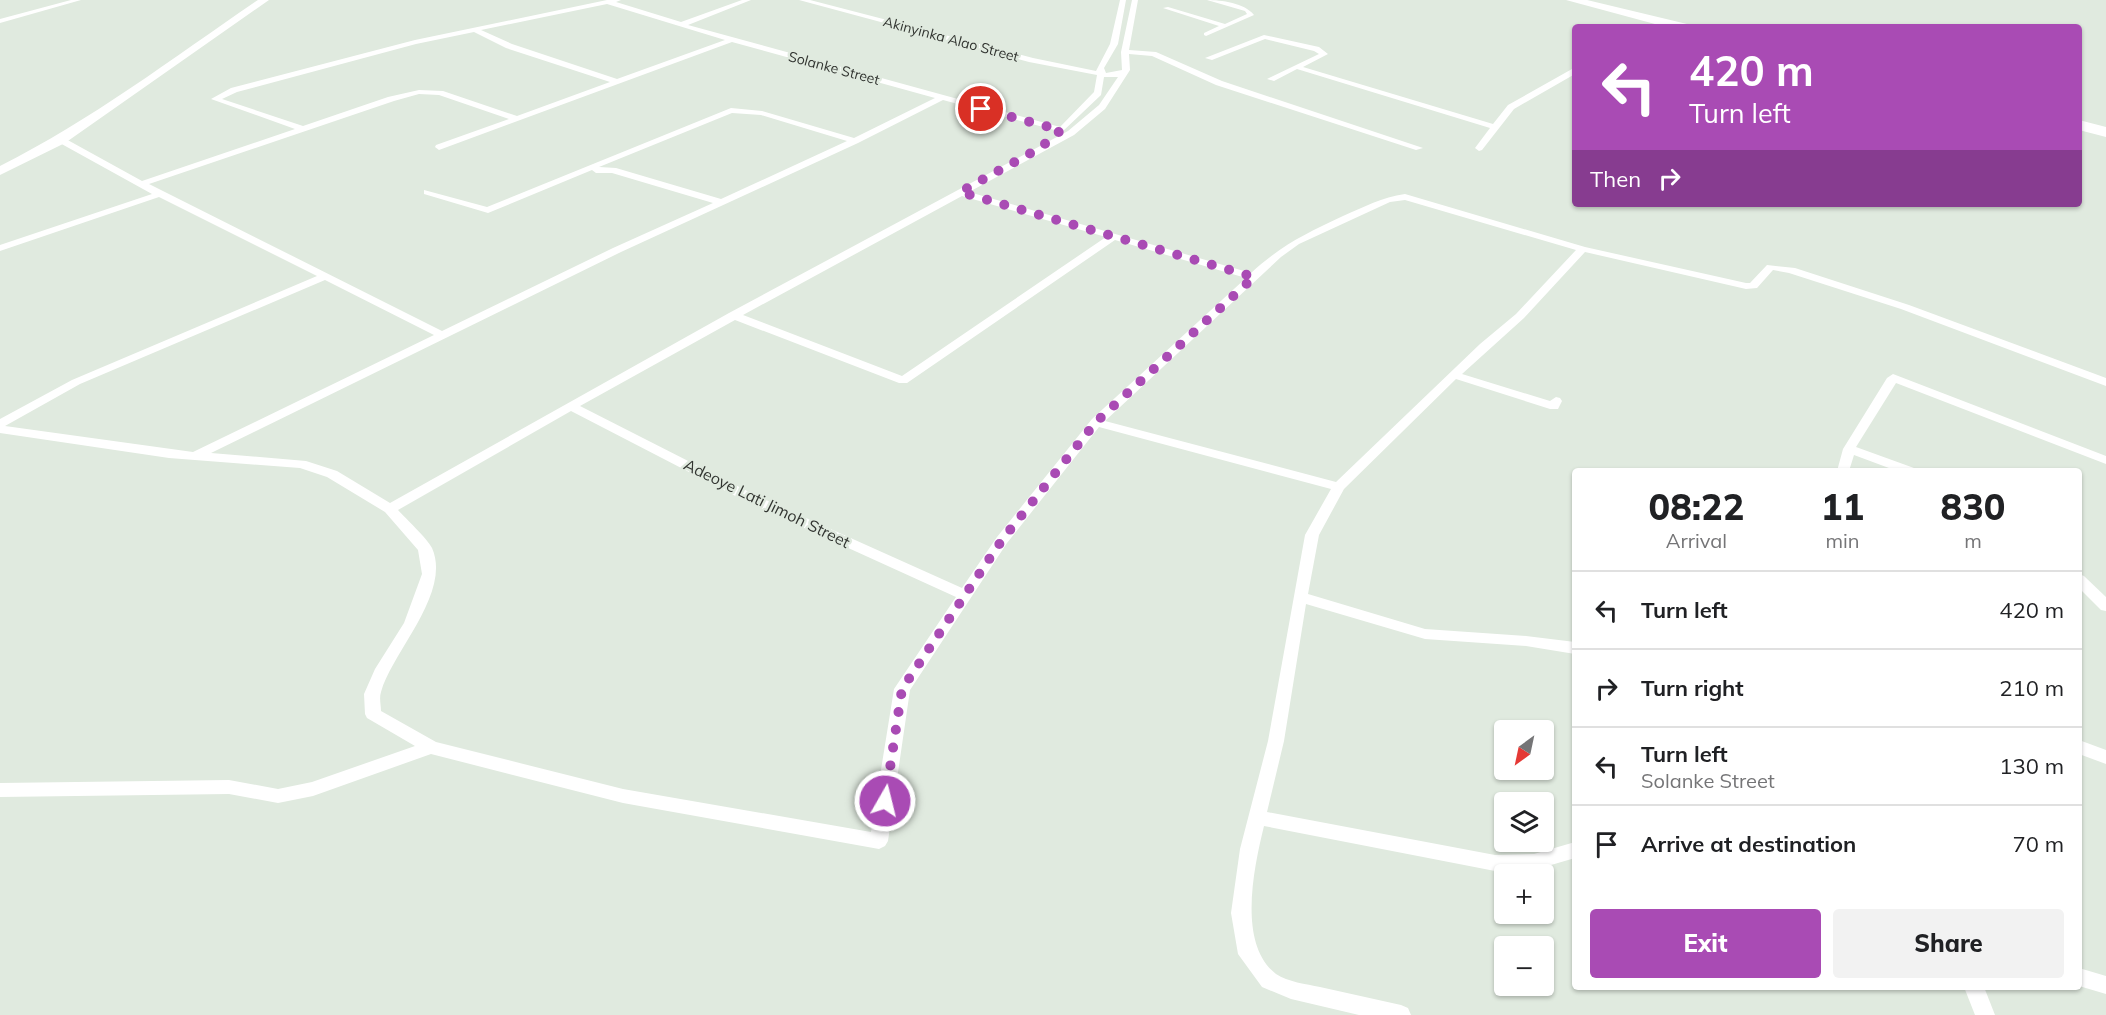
<!DOCTYPE html>
<html lang="en">
<head>
<meta charset="utf-8">
<style>
  :root { --surface:#fff; --page:#f2f2f2; --text:#202124; --muted:#757577; --line:#e0e0e0; --accent:#a94bb4 }
  body { margin:0; font-family:Mulish,sans-serif; background:var(--page); color:var(--text); height:100vh; display:flex; flex-direction:column; font-size:22px; white-space:nowrap }
  * { box-sizing:border-box; margin:0 }
  p { font-size:20px; color:var(--muted) }
  .icon { flex:none; width:33px; height:33px; fill:none; stroke:currentColor; stroke-width:2; stroke-linecap:round; stroke-linejoin:round }
  .map { position:relative; flex:1; overflow:hidden }
  .panel { position:absolute; left:1572px; top:468px; width:510px; height:522px; display:flex; flex-direction:column; background:var(--surface); border-radius:6px; box-shadow:0 2px 4px #0004 }
  .panel>* { flex:none }
  .guide { position:absolute; left:1572px; top:24px; width:510px; height:183px; border-radius:6px; box-shadow:0 2px 4px #0004; background:#a94bb4; color:#fff; overflow:hidden }
  .needle { width:39px; rotate:213deg }
  .fabs { position:absolute; left:1494px; top:720px; display:grid; gap:12px }
  .fabs a { display:grid; place-items:center; width:60px; height:60px; border-radius:6px; background:var(--surface); box-shadow:0 2px 4px #0004; font-size:30px }
  .pin { position:absolute; display:grid; place-items:center; width:51px; height:51px; color:#fff; margin:-26px; border:3px solid #fff; border-radius:50%; box-shadow:0 2px 6px #0007 }
  .me { position:absolute; width:66px; margin:-33px; rotate:8deg; stroke-linejoin:round; filter:drop-shadow(0 0 4px #0008) }
  .turn { display:flex; align-items:center; gap:21px; height:126px; padding:0 18px; font-size:27px }
  .turn .icon { width:78px; height:78px; stroke-width:2.5 }
  .turn b { display:block; font-size:42px; line-height:51px }
  .then { display:flex; align-items:center; height:57px; padding:0 18px; background:#0003; gap:12px; font-size:22px }
  .eta { display:flex; justify-content:space-evenly; align-items:center; height:102px; text-align:center }
  .eta b { font-size:36px; font-weight:800; line-height:42px }
  .button { display:flex; gap:12px; margin-top:auto; padding:12px 18px }
  .button a { flex:1; height:69px; border-radius:6px; background:var(--accent); color:#fff; font-size:24px; font-weight:800; line-height:69px; text-align:center }
  .button a+a { background:var(--page); color:var(--text) }
  ul { padding:0; list-style:none }
  li { display:flex; align-items:center; gap:18px; height:78px; padding:0 18px; border-top:2px solid var(--line) }
  li div { flex:1 }
  li b { display:block; font-size:22px }
  li em { font-style:normal }
  .map>svg:first-child { display:block }
  .lines { fill:none; stroke-linecap:round; stroke-linejoin:round }
  .street { fill:#fff; fill-rule:evenodd }
  .secondary { fill:#fff; fill-rule:evenodd }
  .highway { fill:#fff; fill-rule:evenodd }
  .route { stroke:#a94bb4; stroke-width:10; stroke-dasharray:0 18 }
  .labels { text-anchor:middle; stroke-width:5; stroke-linejoin:round; paint-order:stroke }
  .far-street-label { font-size:14px; fill:#323531; stroke:#e0eadf }
  .street-label { font-size:16px; fill:#323531; stroke:#e0eadf }
</style>
</head>
<body>
<div class="map">
<svg width="2106" height="1015" viewBox="0 0 2106 1015">
  <rect width="100%" height="100%" fill="#e0eadf"/>
  <g class="lines">
    <g class="street">
      <path d="M71 0H81L0 23V19Z"/>
      <path d="M607 0H621L616 2 681 22 742 0H751L688 25 1060 127 1094 92 1097 75 1029 62 799 0H810L1033 58 1096 71 1110 44 1120 0H1126L1118 44 1104 68 1106 73 1122 70 1121 52 1132 0H1138L1129 50 1156 52 1222 81 1423 148 1416 150 1216 85 1152 56 1129 54 1130 70 1105 109 1074 135 969 192 1251 273C1283 244 1305 234 1343 216 1364 207 1382 197 1405 194L1585 247 1746 283H1750L1767 265 1795 268 1909 305 2106 378V386L1901 309 1789 273 1773 270 1757 288 1746 289 1585 252 1524 318 1462 374 1550 401 1556 397 1560 398 1562 401 1558 409H1550L1456 379 1344 489 1319 535 1308 594 1425 629 1526 636 1575 642V654L1526 646 1425 639 1306 604 1284 741 1267 812 1495 855 1534 854 1575 842V858L1534 870 1495 871 1264 826C1254 867 1237 944 1276 974 1288 982 1306 984 1320 987 1347 993 1374 999 1401 1005L1408 1008 1411 1015H1359L1291 999 1262 987 1238 954 1231 913 1240 849 1268 741 1305 535 1331 489 1099 427 1007 543 910 690 888 841 885 846 879 849 623 803 431 754 313 796 278 803 229 794 0 797V783L229 780 278 789 312 782 415 746 367 718 365 714 364 694 375 669 404 623 422 574 418 550 385 512 327 477 300 468 169 458 0 433V419L72 380 317 276 159 197 0 251V245L152 194 58 142V138H64L142 181 295 129 211 99 231 88 415 40ZM607 4 725 40 617 79 512 44 481 30ZM474 32 506 48 610 82 517 116 443 91 419 90 388 97 303 126 222 99 237 92 416 44ZM732 42 935 98 854 138 762 111 731 108 487 207 424 190V194L488 213 592 170 596 173H612L713 203 613 248 442 331 149 184 394 101 419 94 439 95 509 119 436 145 435 147 439 150ZM1104 77H1118L1099 105 1068 131 729 313 390 503 337 471 306 461 211 453 621 252 858 143 943 100 1062 132 1101 95ZM732 113 761 115 847 141 721 199 616 168 599 167ZM962 196 1106 237 902 376 743 315ZM1405 200 1576 250 1516 314 1480 344 1336 482 1105 421 1281 257 1299 244 1390 202ZM1115 240 1246 278 1092 419 997 537 962 588 757 496 580 406 735 320 899 383H907ZM325 280 434 335 193 452 5 426 80 384ZM571 411 747 502 956 597 894 689 871 832 623 789 436 742 381 711C381 705 379 698 381 692 392 652 452 593 432 548 426 537 407 520 398 510Z"/>
      <path d="M1207 0C1221 0 1245 3 1254 15L1206 36 1204 35V33L1219 26 1163 8 1168 7 1225 24 1247 14 1245 11Z"/>
      <path d="M1264 35 1319 47 1328 54 1303 67 1493 124 1508 105 1572 69H1575V74L1514 109 1482 150 1479 151 1475 148 1490 128 1297 69 1274 81 1267 79 1319 54 1314 51 1265 39 1212 60 1205 58Z"/>
      <path d="M1893 374 2106 456V464L1896 383 1856 447 1914 468 1915 471H1897L1854 455 1849 471H1837L1843 449 1887 378Z"/>
      <path d="M2079 574 2084 576 2106 597V611L2101 610 2079 588Z"/>
      <path d="M2079 740 2106 750V764L2079 754Z"/>
      <path d="M2079 968 2106 976V994L2079 986Z"/>
      <path d="M1964 987H1984L1995 1015H1975Z"/>
    </g>
    <path class="secondary" d="M258 0H269L65 143 0 175V166C92 120 173 58 258 0Z"/>
    <g class="highway">
      <path d="M1566 0H1587L1687 24 1689 27H1666Z"/>
      <path d="M2079 120 2106 127V137L2079 130Z"/>
    </g>
  </g>
  <g class="lines">
    <path class="route" d="M885 801 902 689 1002 540 1096 422 1254 277 960 192 1040 148 1061 130 981 109"/>
  </g>
  <g class="labels">
    <g class="far-street-label">
      <text transform="translate(951 39) rotate(15)" y="5">Akinyinka Alao Street</text>
      <text transform="translate(834 68) rotate(15)" y="5">Solanke Street</text>
    </g>
    <g class="street-label">
      <text transform="translate(767 503) rotate(26)" y="6">Adeoye Lati Jimoh Street</text>
    </g>
  </g>
</svg>
<div class="fabs">
<a><svg class="needle" viewBox="-14 -14 28 28"><path d="M0-13l5 13h-10z" fill="#e53935"/><path d="M0 13l5-13h-10z" fill="#757577"/></svg></a>
<a><svg class="icon" aria-label="layers" viewBox="0 0 24 24"><path d="M12 4l9 5-9 5-9-5zM3 14l9 5 9-5"/></svg></a>
<a>+</a>
<a>−</a>
</div>
<div class="pin" style="left:981px;top:109px;background:#d93025"><svg class="icon" aria-label="arrive" viewBox="0 0 24 24"><path d="M6 21V4h12l-3 4 3 4H6"/></svg></div>
<svg class="me" style="left:885px;top:801px" viewBox="-20 -20 40 40"><circle r="17" fill="#a94bb4" stroke="#fff" stroke-width="3"/><path d="M0-11L8 9 0 5-8 9z" fill="#fff"/></svg>
<div class="guide">
<div class="turn"><svg class="icon" aria-label="left" viewBox="0 0 24 24"><path d="M17 20v-9H6M10 6l-5 5 5 5"/></svg><div><b>420 m</b>Turn left</div></div>
<div class="then">Then<svg class="icon" aria-label="right" viewBox="0 0 24 24"><path d="M7 20v-9h11M14 6l5 5-5 5"/></svg></div>
</div>
<section class="panel">
<div class="eta">
<div><b>08:22</b><p>Arrival</p></div>
<div><b>11</b><p>min</p></div>
<div><b>830</b><p>m</p></div>
</div>
<ul>
<li><svg class="icon" aria-label="left" viewBox="0 0 24 24"><path d="M17 20v-9H6M10 6l-5 5 5 5"/></svg><div><b>Turn left</b></div><em>420 m</em></li>
<li><svg class="icon" aria-label="right" viewBox="0 0 24 24"><path d="M7 20v-9h11M14 6l5 5-5 5"/></svg><div><b>Turn right</b></div><em>210 m</em></li>
<li><svg class="icon" aria-label="left" viewBox="0 0 24 24"><path d="M17 20v-9H6M10 6l-5 5 5 5"/></svg><div><b>Turn left</b><p>Solanke Street</p></div><em>130 m</em></li>
<li><svg class="icon" aria-label="arrive" viewBox="0 0 24 24"><path d="M6 21V4h12l-3 4 3 4H6"/></svg><div><b>Arrive at destination</b></div><em>70 m</em></li>
</ul>
<div class="button"><a>Exit</a><a>Share</a></div>
</section>
</div>
</body>
</html>
